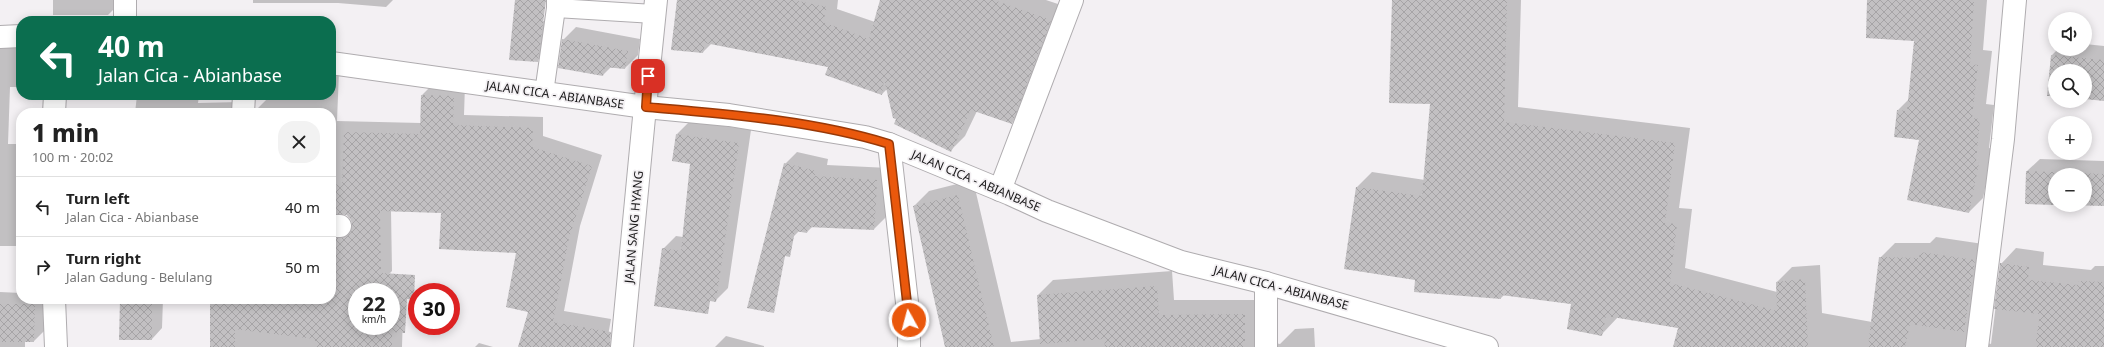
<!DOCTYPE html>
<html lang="en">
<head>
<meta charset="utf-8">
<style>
  :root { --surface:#fff; --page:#f2f2f2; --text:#222; --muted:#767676; --line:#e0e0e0 }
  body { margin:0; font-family:"Noto Sans",sans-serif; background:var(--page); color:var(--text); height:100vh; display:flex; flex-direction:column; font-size:15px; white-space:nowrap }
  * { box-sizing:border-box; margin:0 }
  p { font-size:13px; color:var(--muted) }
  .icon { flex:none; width:22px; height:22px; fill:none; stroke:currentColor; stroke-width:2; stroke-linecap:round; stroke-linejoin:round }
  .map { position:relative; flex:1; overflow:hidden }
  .drawer { position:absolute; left:16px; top:108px; width:320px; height:196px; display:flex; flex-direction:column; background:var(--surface); border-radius:16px; box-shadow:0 2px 10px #0003 }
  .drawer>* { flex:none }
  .hud { position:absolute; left:16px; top:16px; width:320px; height:84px; border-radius:16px; box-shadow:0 2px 10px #0003; background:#0b6e4f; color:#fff; overflow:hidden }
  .fabs { position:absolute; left:2048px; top:12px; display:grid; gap:8px }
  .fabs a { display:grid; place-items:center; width:44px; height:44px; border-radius:50%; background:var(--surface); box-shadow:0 2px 10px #0003; font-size:20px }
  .speed { position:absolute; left:348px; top:283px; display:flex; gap:8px; font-size:20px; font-weight:700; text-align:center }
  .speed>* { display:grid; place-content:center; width:52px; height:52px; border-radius:50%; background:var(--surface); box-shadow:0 2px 10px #0003; line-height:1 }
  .speed small { font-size:10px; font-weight:400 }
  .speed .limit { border:6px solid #d22; background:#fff; color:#111 }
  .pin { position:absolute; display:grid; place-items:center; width:34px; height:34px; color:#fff; margin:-17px; border-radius:8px; box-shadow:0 2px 6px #0006 }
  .me { position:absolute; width:44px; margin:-22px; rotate:353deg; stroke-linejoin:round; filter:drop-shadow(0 0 3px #0008) }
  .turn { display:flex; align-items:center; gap:14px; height:84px; padding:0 16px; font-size:18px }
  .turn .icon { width:52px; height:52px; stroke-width:2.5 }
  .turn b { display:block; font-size:28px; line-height:34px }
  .round { display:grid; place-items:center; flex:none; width:42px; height:42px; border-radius:16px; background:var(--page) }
  .head { display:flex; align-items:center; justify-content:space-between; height:68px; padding:0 16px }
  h1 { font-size:24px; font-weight:800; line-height:30px }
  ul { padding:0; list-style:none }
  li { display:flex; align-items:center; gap:12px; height:60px; padding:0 16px; border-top:1px solid var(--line) }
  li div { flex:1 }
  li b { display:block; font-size:15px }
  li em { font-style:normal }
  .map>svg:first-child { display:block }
  .shadow { fill:#0003 }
  .building { fill:url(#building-cross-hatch); fill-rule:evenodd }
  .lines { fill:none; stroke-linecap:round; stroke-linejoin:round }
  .service-casing { stroke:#afacaf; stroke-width:20 }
  .minor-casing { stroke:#afacaf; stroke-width:24 }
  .tertiary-casing { stroke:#afacaf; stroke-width:24 }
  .service { stroke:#fff; stroke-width:18 }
  .minor { stroke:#fff; stroke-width:22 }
  .tertiary { stroke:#fff; stroke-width:22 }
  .route-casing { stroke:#983908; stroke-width:10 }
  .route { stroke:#ea580c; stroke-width:7 }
  .labels { text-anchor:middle; stroke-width:3.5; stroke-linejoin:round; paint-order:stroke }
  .street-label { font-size:12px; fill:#191819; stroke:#f3f0f3 }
</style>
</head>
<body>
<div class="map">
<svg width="2104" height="347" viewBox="0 0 2104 347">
  <defs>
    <pattern id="building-cross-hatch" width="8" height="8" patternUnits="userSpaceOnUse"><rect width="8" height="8" fill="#c2c0c2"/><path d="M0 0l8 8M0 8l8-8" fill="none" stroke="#a6a4a6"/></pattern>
  </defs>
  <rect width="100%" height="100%" fill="#f3f0f3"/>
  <g class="shadow">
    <path d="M53 0H120V3L108 15H53Z"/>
    <path d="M253 0H393L386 7 338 3H253Z"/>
    <path d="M678 0H838L837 9 875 22 881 0H1046L1064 6 1025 109 1011 123 977 111 965 136 951 150 898 119 887 89 882 94 829 67 712 43 703 52Z"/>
    <path d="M1393 0H1521L1518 107 1690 128 1679 208 1692 209 1685 268 1777 292V282L1792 267 1820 265 1822 313 1872 322 1880 258 1895 243H1930L1936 237 1990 245 1984 342 1991 344 2001 264 2016 248 2044 252 2043 265 2091 270 2095 266H2104V347H1674L1679 328 1618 317 1602 334 1572 303 1504 295 1501 298 1416 279 1357 187 1372 172 1425 180 1431 103Z"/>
    <path d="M1868 0H1987L1983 50 1992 51 1986 104 1994 105 1989 148 1993 149 1983 198 1969 212 1921 139 1898 110 1909 99 1915 40Z"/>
    <path d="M526 18 554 23 550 48 537 61Z"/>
    <path d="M576 27 640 39 638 55 625 68 611 67 603 75 563 40Z"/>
    <path d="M2085 44 2104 46V100L2085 98V71H2055V95L2052 55 2058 49H2085Z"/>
    <path d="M21 46V87H10L8 144H21V246H0V47Z"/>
    <path d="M331 71H339L337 121 421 123 422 95 433 84 465 85 464 115 543 117V136L602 155 580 226 564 311 611 319 606 347H519L530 311 518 252 442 212 391 210 392 271 381 282 331 272V221L343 228 354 227 351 219 346 214 331 213V113H256L257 109 268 98H294V95H331Z"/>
    <path d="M137 95H199L198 103 241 102 249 113H135Z"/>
    <path d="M690 121 751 130 728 288 715 301 663 249 676 236 683 237 691 163 677 134Z"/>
    <path d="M797 152 828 159 827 165 889 168 886 217 874 229 813 226 807 232 799 231 793 237 785 164Z"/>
    <path d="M2040 159 2104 161V205H2085V175H2055V204L2027 171Z"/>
    <path d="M973 180 1011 342 1041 339 1038 295 1053 280 1172 271 1174 300H1260L1275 343 1280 344 1295 329 1314 328 1315 347H946L914 206 929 191Z"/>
    <path d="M331 289 357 297V326H391V309L403 313 402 347H211V299H331Z"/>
    <path d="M0 292 21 293V299H46V329L34 341H25V347H0Z"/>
    <path d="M102 299H163L162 328 152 339 121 300Z"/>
    <path d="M726 336 764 346V347H715Z"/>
    <path d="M479 343 493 347H475Z"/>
  </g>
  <g class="building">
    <path d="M515 0H546L538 62 509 60Z"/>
    <path d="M677 0H793L827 7 823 22 869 39 880 0H994L1051 20 1012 124 971 110 951 152 894 124 896 119 893 118 884 79 882 95 825 75 828 67 705 43 703 53 671 50Z"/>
    <path d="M1392 0H1507L1504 122 1675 143 1665 223 1677 224 1670 283 1777 311 1776 282 1805 279 1808 347H1673L1678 328 1606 316 1602 336 1567 329 1571 304 1501 295V299L1414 292 1415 280 1344 269 1356 187 1422 196 1430 104 1389 103Z"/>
    <path d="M1867 0H1974L1970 64 1978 65 1972 118 1980 119 1976 162 1979 163 1969 213 1907 200 1919 140 1894 137 1897 110 1907 111 1914 41 1866 38Z"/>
    <path d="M562 39 628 51 625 69 605 67 603 76 558 68Z"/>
    <path d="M2051 55 2104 60V101L2085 99V71H2055V96H2047Z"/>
    <path d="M421 95 454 96 453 125 533 128 532 147 592 166 569 238 553 322 611 332 610 347H518L528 312 506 307 516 253 439 249 441 213 380 211 381 273 415 275 414 299H407L405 333 392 332V347H315V339L235 329V347H210V299H331V238L346 237 351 233 352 226 351 220 347 215 331 214V184L342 185 344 132 420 134ZM357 292H391V326H357Z"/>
    <path d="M676 134 739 143 716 302 710 301 708 314 654 306 662 248 681 251 690 164 672 161Z"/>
    <path d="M784 163 817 171 815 176 877 180 876 202 874 230 808 227 807 233 795 231 790 257 785 256 774 313 747 308Z"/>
    <path d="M2026 171 2104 174V206L2065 205H2085V175H2055V205L2025 204Z"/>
    <path d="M958 195 976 272 994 347H945L913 206Z"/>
    <path d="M1920 252 1975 260 1964 332 1910 324 1905 347H1868L1879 257 1919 258Z"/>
    <path d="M2000 263 2029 267 2028 280 2078 285 2079 281 2104 282V347H2035L2040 314 1994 309Z"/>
    <path d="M1157 286 1159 315 1245 314V347H1105L1104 339 1040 344 1037 295Z"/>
    <path d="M120 299H152V340H119Z"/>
    <path d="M0 304H35L34 342H0Z"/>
  </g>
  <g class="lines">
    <g class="service-casing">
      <g id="service">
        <path d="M556 0V8L654 14"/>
        <path d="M544 93 556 8"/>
      </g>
    </g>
    <g class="minor-casing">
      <g id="minor">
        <path d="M125 0V21"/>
        <path d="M54 113 55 95"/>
        <path d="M243 113 244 95"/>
        <path d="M889 144 909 320V347"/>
        <path d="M1000 190 1072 0"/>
        <path d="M331 226H340"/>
        <path d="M1266 283V347"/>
        <path d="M54 299 56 347"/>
        <path d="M622 347 645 107"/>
        <path d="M1977 347 2003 139 2015 0"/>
      </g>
    </g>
    <g class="tertiary-casing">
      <g id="tertiary">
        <path d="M0 37 21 36"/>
        <path d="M331 63 645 107 729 115 865 137 889 144 1010 194 1047 211 1181 262 1266 283 1487 347"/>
        <path d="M645 107 656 0"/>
      </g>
    </g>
    <use href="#service" class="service"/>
    <use href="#minor" class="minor"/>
    <use href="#tertiary" class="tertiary"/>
  </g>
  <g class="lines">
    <g class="route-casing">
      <path id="route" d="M648 76 646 107C726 114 811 120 889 144L909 320"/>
    </g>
    <use href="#route" class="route"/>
  </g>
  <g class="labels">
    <g class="street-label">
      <text transform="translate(555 95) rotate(8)" y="4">JALAN CICA - ABIANBASE</text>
      <text transform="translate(976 181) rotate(23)" y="4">JALAN CICA - ABIANBASE</text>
      <text transform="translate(634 227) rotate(-85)" y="4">JALAN SANG HYANG</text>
      <text transform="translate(1281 288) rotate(15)" y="4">JALAN CICA - ABIANBASE</text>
    </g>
  </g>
</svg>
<div class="fabs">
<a><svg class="icon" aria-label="sound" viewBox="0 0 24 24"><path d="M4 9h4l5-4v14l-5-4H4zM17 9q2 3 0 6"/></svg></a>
<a><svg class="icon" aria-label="search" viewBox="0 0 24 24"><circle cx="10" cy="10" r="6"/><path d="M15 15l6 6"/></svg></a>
<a>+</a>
<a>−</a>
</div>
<div class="speed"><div>22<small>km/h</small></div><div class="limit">30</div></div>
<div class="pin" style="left:648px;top:76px;background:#d93025"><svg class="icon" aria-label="arrive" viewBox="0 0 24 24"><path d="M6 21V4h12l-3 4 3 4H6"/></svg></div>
<svg class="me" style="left:909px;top:320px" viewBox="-20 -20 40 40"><circle r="17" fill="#ea580c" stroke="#fff" stroke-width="3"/><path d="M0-11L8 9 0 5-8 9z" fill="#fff"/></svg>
<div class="hud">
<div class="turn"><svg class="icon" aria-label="left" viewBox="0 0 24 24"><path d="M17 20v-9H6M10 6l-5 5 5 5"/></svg><div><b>40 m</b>Jalan Cica - Abianbase</div></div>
</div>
<section class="drawer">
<div class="head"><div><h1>1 min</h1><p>100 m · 20:02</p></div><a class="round"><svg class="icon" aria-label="close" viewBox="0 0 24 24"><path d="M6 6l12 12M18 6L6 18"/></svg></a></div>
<ul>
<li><svg class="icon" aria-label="left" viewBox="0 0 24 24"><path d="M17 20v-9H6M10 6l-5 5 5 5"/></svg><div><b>Turn left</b><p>Jalan Cica - Abianbase</p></div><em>40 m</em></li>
<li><svg class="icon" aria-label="right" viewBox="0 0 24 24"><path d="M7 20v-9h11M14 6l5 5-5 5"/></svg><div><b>Turn right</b><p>Jalan Gadung - Belulang</p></div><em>50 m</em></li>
</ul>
</section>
</div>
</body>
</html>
